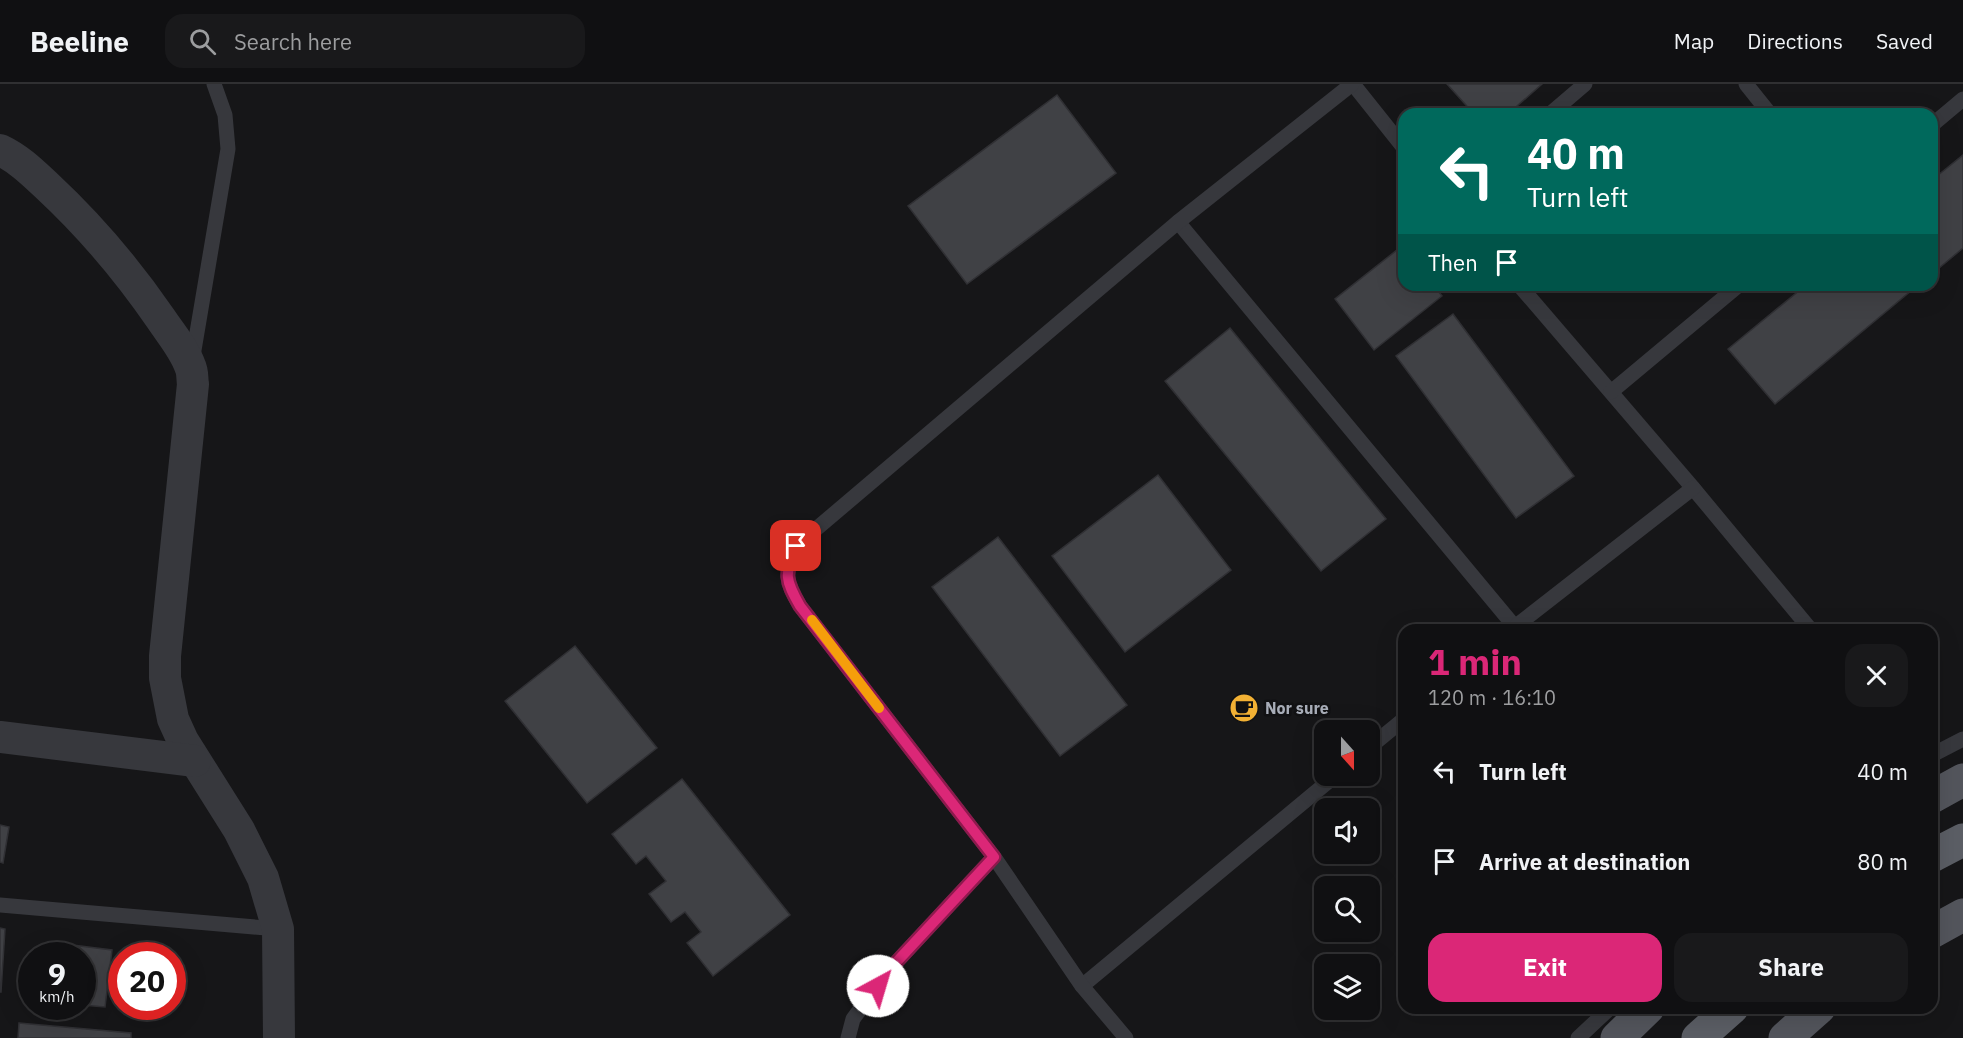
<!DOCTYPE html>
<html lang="en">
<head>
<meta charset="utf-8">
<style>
  :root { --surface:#101012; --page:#19191b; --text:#f1f3f6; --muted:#9c9d9f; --line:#303032; --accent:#db2777 }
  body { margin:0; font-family:"IBM Plex Sans",sans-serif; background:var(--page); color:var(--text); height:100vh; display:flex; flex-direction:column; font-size:22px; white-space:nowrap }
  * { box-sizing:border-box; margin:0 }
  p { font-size:20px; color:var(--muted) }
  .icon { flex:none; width:33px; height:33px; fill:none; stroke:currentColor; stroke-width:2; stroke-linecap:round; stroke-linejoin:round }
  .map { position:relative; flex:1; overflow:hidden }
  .details { position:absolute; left:1398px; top:540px; width:540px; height:390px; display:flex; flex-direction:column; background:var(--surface); border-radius:18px; box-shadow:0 6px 24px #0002,0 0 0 2px var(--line) }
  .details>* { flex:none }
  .top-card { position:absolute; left:1398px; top:24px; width:540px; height:183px; border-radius:18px; box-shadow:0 6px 24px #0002,0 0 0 2px var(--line); background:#00695c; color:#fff; overflow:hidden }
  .needle { width:39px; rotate:159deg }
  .buttons { position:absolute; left:1314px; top:636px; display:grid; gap:12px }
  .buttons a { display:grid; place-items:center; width:66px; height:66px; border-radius:12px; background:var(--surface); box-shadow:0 6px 24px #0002,0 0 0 2px var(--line); font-size:30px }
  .speed { position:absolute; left:18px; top:858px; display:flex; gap:12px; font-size:30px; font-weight:700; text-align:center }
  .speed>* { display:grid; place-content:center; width:78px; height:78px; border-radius:50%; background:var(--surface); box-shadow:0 6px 24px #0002,0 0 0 2px var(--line); line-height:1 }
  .speed small { font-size:15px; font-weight:400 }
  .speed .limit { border:9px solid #d22; background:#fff; color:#111 }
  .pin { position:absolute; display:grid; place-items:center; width:51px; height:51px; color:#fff; margin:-26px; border-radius:12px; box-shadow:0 3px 9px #0006 }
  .me { position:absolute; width:66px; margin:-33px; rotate:39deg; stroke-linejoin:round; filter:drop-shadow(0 0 4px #0008) }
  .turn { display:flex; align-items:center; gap:21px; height:126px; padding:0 30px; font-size:27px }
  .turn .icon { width:78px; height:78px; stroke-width:2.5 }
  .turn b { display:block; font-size:42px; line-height:51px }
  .then { display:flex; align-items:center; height:57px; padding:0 30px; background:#0003; gap:12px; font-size:22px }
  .round { display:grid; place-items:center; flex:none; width:63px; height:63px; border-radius:18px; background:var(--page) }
  .summary { display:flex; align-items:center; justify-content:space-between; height:102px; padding:0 30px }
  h1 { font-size:36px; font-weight:700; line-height:45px; color:var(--accent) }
  .cta { display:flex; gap:12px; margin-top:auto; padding:12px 30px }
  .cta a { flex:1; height:69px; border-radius:18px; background:var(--accent); color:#fff; font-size:24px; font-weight:700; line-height:69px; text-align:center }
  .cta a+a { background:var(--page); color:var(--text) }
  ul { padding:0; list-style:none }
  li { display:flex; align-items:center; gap:18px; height:90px; padding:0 30px }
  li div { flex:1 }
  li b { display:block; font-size:22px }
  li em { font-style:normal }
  header { display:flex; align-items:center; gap:36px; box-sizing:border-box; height:84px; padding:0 30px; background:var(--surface); border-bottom:2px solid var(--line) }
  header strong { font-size:28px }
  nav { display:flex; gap:33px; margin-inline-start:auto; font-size:21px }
  .search { width:420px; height:54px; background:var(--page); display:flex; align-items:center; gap:15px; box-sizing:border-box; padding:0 21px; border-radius:18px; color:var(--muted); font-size:22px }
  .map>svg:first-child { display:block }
  .building { fill:#404145; stroke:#303034; stroke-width:1.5 }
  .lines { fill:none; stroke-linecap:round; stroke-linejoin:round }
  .service { stroke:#37383d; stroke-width:15 }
  .minor { stroke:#37383d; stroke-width:32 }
  .primary { stroke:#53555c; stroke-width:33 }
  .trunk { stroke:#5b5e65; stroke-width:33 }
  .route-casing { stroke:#8e194d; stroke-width:15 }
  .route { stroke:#db2777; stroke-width:10 }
  .slow { stroke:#f59e0b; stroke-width:10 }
  .labels { text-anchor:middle; stroke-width:5; stroke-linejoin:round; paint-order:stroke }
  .poi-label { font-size:16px; font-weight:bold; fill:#a8adb8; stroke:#111113; text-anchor:start }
</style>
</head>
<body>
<header>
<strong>Beeline</strong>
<div class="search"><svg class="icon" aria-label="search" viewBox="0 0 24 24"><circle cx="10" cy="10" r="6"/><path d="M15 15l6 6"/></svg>Search here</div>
<nav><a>Map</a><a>Directions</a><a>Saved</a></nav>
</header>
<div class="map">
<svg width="1963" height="954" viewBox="0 0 1963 954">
  <rect width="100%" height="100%" fill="#161618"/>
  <g class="building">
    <path d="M1447 0H1542L1508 30H1474Z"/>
    <path d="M1057 11 1116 89 967 200 908 122Z"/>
    <path d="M1963 71V164L1932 190V96Z"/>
    <path d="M1402 162 1404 164V201H1433L1442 212 1374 266 1335 215Z"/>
    <path d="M1806 201H1918L1775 320 1728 265Z"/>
    <path d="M1453 230 1574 392 1516 434 1396 272Z"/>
    <path d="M1230 244 1386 435 1321 487 1165 297Z"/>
    <path d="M1158 391 1231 486 1125 568 1052 472Z"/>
    <path d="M998 453 1127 621 1060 672 932 503Z"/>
    <path d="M575 562 657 664 587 719 505 617Z"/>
    <path d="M682 695 790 831 713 892 687 859 701 848 685 828 671 838 649 810 666 797 646 772 636 780 612 750Z"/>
    <path d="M0 741 9 743 3 779 0 778Z"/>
    <path d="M0 844 5 845 1 908H0Z"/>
    <path d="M48 858 112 866 105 923 82 921V872H47Z"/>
    <path d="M19 939 131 949V954H18Z"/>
  </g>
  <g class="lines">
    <g class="service">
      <path d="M1353 0 1404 64"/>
      <path d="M1746 0 1770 30"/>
      <path d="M1550 30 1585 0"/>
      <path d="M1932 41 1963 15"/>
      <path d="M1178 138 1515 543"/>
      <path d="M1519 201 1693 404 1811 546"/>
      <path d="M192 278 228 65 225 31 214 0"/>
      <path d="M1611 308 1739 201"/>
      <path d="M1511 546 1693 404"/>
      <path d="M1370 663 1404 635"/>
      <path d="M1932 671 1963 655"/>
      <path d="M0 821 278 845"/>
      <path d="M1082 902 1335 692"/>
      <path d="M848 954 853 935 890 885 994 773"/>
      <path d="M1126 954 1082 902 994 773 800 522C785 496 784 490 796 462L1178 138 1352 0"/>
      <path d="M1578 954 1610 924"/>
    </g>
    <g class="minor">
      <path d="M0 66C19 75 32 88 47 102 90 142 128 187 161 235 171 250 184 265 190 282 193 288 192 295 193 300L165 572V594L173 635 183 657 239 746 263 794 278 845 279 954"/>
      <path d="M0 653 195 677"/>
    </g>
    <g class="primary">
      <path d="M1932 713 1963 696"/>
      <path d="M1932 848 1963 831"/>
      <path d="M1617 954 1648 924"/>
      <path d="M1785 954 1819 924"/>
    </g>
    <g class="trunk">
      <path d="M1932 772 1963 756"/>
      <path d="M1698 954 1732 924"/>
    </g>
  </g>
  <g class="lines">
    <g class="route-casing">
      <path id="route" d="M796 462C784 490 785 496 800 522L994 773 890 885 878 902"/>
    </g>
    <use href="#route" class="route"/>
    <path class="slow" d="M812 536 879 624"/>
  </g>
  <defs>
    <g id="cafe-disc" transform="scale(1.5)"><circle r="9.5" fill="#f2b134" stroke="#111113"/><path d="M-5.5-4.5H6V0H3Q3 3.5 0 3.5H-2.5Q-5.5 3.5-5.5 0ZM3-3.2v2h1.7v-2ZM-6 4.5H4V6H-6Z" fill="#111"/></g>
  </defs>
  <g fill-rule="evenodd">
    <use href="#cafe-disc" x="1244" y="624"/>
  </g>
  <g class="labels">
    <g class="poi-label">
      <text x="1265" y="630">Nor sure</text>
    </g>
  </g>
</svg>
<div class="buttons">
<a><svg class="needle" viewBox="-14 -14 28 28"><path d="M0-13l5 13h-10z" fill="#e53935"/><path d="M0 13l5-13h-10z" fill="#9c9d9f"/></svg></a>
<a><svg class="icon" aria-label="sound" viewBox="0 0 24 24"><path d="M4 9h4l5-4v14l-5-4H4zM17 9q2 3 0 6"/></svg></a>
<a><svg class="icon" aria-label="search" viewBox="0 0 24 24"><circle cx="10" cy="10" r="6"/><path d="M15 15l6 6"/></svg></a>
<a><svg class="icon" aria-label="layers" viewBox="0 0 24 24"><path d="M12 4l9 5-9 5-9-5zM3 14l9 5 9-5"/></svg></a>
</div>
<div class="speed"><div>9<small>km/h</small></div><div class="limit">20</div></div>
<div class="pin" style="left:796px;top:462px;background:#d93025"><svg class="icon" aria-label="arrive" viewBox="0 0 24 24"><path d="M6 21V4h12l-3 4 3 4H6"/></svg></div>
<svg class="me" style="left:878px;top:902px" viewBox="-20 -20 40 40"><circle r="19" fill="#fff"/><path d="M0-13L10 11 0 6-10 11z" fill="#db2777"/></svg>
<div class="top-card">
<div class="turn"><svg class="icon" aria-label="left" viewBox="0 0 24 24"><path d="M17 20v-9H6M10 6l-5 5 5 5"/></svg><div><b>40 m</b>Turn left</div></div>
<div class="then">Then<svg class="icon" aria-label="arrive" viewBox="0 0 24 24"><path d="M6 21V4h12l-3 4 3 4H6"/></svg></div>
</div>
<section class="details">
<div class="summary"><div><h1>1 min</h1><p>120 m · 16:10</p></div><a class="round"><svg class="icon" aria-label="close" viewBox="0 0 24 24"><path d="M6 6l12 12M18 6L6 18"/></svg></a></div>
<ul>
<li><svg class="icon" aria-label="left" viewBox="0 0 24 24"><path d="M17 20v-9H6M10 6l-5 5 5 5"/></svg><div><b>Turn left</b></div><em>40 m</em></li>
<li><svg class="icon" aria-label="arrive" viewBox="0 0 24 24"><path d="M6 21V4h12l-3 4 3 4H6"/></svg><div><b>Arrive at destination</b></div><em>80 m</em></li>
</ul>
<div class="cta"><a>Exit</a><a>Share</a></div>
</section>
</div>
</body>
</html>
